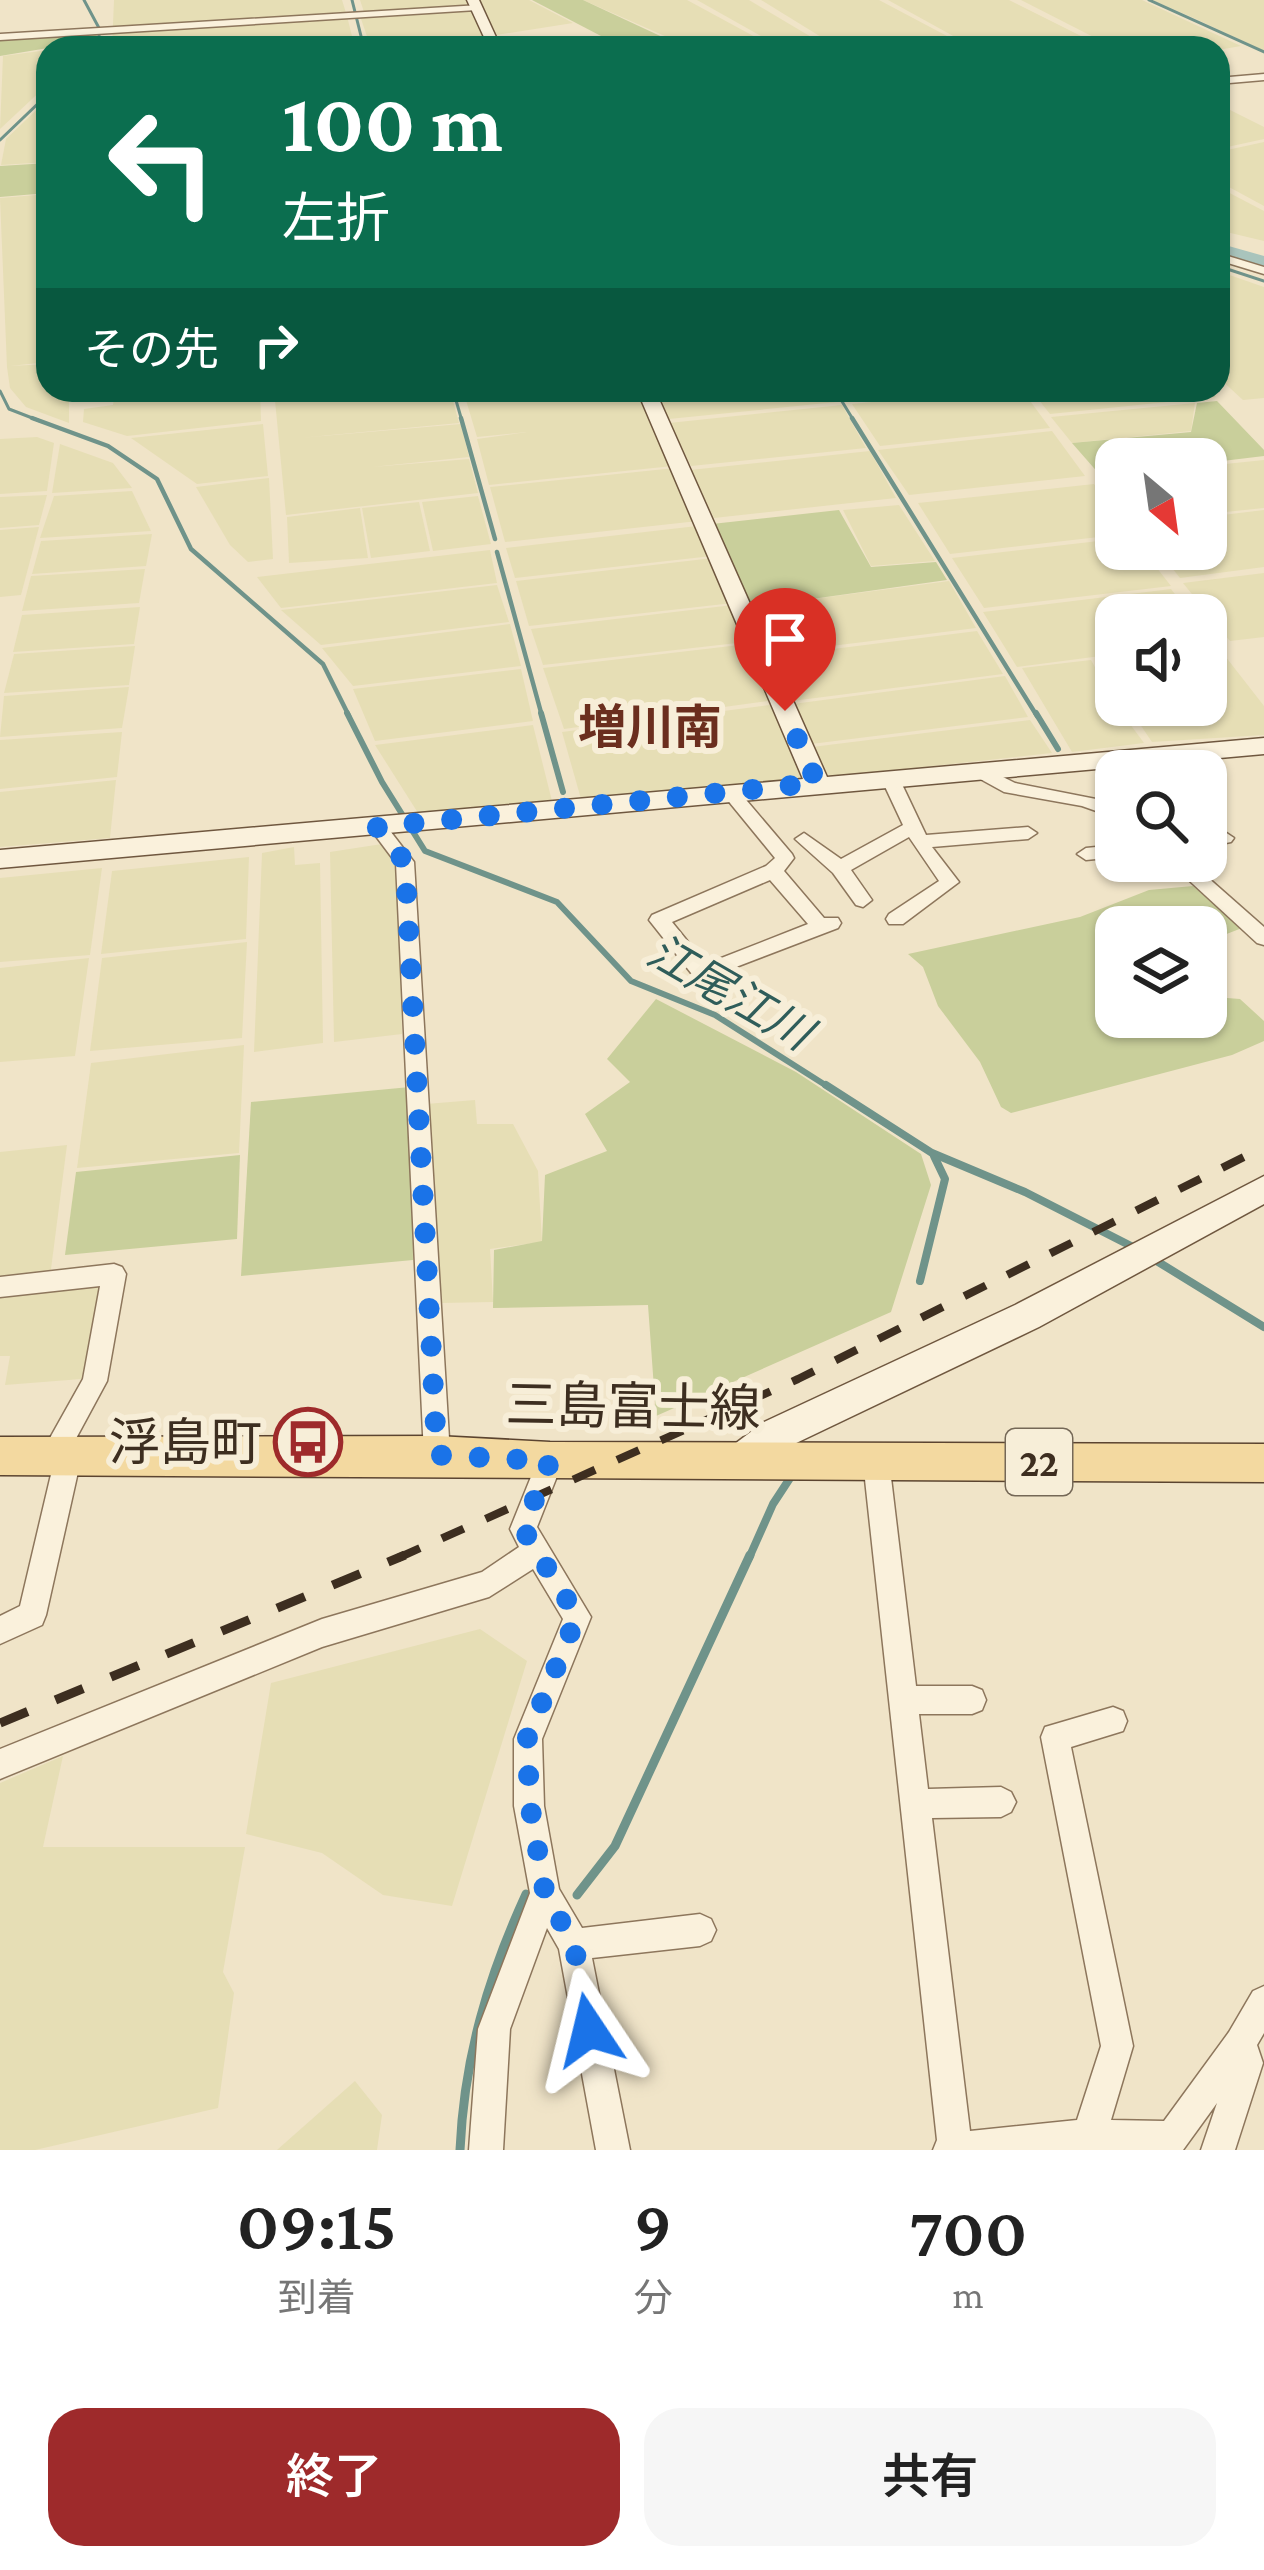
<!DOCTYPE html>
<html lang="ja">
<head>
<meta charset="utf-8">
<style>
  :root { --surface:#fff; --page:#f6f6f6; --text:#222; --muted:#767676; --accent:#9e2a2b }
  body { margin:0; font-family:"Crimson Pro","Noto Sans JP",serif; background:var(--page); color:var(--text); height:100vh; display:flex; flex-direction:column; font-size:45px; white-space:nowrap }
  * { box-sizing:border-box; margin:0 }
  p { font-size:39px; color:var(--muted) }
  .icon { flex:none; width:66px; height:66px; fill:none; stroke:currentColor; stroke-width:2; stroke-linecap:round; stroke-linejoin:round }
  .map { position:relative; height:2150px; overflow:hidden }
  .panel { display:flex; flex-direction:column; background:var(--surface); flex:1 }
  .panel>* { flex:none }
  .top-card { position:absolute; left:36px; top:36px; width:1194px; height:366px; border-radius:36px; box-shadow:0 3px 9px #0004; background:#0b6e4f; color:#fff; overflow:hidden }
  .needle { width:78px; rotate:151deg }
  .buttons { position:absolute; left:1095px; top:438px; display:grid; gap:24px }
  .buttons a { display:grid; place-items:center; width:132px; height:132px; border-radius:24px; background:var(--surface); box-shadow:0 3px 9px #0004; font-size:60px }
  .pin { position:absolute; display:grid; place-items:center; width:102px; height:102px; color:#fff; margin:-123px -51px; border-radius:50% 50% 50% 0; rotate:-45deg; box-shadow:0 0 12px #0007 }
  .pin .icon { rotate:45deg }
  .me { position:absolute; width:132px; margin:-66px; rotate:350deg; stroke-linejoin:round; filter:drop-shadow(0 0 9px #0008) }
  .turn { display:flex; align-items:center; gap:42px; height:252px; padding:0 48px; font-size:54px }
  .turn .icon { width:156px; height:156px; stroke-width:2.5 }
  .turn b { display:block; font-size:84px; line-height:102px }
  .then { display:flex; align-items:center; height:114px; padding:0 48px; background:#0003; gap:24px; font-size:45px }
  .eta { display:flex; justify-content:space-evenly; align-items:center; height:204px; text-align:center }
  .eta b { font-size:72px; font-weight:600; line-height:84px }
  .cta { display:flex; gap:24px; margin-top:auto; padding:24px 48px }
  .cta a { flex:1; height:138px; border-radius:36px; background:var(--accent); color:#fff; font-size:48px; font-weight:600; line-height:138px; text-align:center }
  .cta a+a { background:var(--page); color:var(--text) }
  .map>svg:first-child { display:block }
  .farmland { fill:#e6deb5 }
  .green { fill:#c9cf9b }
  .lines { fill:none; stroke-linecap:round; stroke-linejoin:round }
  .stream-far4 { stroke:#6f938a; stroke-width:3 }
  .stream-far3 { stroke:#6f938a; stroke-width:4.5 }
  .stream-far2 { stroke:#6f938a; stroke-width:6 }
  .stream-far1 { stroke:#6f938a; stroke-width:8 }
  .stream { stroke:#6f938a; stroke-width:9 }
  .river { fill:#a9c4bc; fill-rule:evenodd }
  .street-casing { stroke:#8d765c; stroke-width:3 }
  .secondary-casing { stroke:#6f573f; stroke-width:3 }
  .primary-casing { stroke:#5b4430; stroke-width:3 }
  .street { fill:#faf1dc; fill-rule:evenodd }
  .secondary { fill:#faf1dc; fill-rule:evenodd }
  .primary { fill:#f3d9a0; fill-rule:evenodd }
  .rail-far1 { stroke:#3d2e20; stroke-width:8; stroke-dasharray:24 24; stroke-linecap:butt }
  .rail { stroke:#3d2e20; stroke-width:9; stroke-dasharray:30 30; stroke-linecap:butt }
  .route { stroke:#1a73e8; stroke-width:21; stroke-dasharray:0 37.8 }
  .labels { text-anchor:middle; stroke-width:12; stroke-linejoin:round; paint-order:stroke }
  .shield { fill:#f7eed8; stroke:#756857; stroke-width:3 }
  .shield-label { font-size:39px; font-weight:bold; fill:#3d2e20 }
  .water-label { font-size:45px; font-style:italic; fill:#2f5d5a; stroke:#f7eed8 }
  .quarter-label { font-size:48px; font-weight:bold; fill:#6b2e1e; stroke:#f7eed8 }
  .near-street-label { font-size:51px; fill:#3d2e20; stroke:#f7eed8 }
  .near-poi-label { font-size:51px; fill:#3d2e20; stroke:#f7eed8; text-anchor:end }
</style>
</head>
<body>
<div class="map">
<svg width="1264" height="2150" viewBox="0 0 1264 2150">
  <rect width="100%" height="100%" fill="#f0e4c8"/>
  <g class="farmland">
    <path d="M114 0H342L346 13 248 20 347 16 355 48H112Z"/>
    <path d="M360 0H468L470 4 449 7 473 6 492 48H371L359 13 364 12Z"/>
    <path d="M480 0H529L573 23 496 35Z"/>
    <path d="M583 0H687L768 44 692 48Z"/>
    <path d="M697 0H749L813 38 775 44Z"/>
    <path d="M761 0H879L947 36 877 48H839Z"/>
    <path d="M888 0H1009L1105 48H975Z"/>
    <path d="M1021 0H1142L1241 46 1218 50 1115 48Z"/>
    <path d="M1152 0H1264V51L1196 19Z"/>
    <path d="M48 50V84L0 129 3 56Z"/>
    <path d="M48 99V162L1 165 6 139Z"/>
    <path d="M1218 104 1264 127V139L1218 149Z"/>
    <path d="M1264 142V206L1218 181V152Z"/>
    <path d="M1218 187 1264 211V241L1218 230Z"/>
    <path d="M48 194V362L10 366 48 364V390H69V423L26 407 10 388 7 367 0 198Z"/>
    <path d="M1218 271 1264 287V398L1243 400 1218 377Z"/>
    <path d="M260 390 261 421 127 436 83 422 84 409 113 405 115 391Z"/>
    <path d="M274 390H450L459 423 299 438 461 424 469 457 372 467 469 459 478 493 286 515Z"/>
    <path d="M463 390H636L673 466 489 485 477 439 527 432 477 437Z"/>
    <path d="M654 390H831L837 402 669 419Z"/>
    <path d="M991 390H1022L1050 428 880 446 852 404Z"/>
    <path d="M1031 390H1209L1216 397 1050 414Z"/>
    <path d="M1195 403 1191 431 1072 443 1051 417Z"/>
    <path d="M842 405 866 448 691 466 669 423Z"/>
    <path d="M263 424 268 476 197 484 131 438Z"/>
    <path d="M1052 431 1085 476 909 495 878 450Z"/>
    <path d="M37 437 54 443 47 491 0 494V439Z"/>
    <path d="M60 444 113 463 132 488 52 493Z"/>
    <path d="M870 451 896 498 714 518 690 470Z"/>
    <path d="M1264 460V508L1206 514V466Z"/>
    <path d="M675 468 698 521 505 542 490 487Z"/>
    <path d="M269 478 273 559 248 562 230 545 196 487Z"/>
    <path d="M1094 484 1116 514V535L950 554 918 503Z"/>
    <path d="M132 491 151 531 40 538 54 496Z"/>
    <path d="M47 495 39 525 0 528V497Z"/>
    <path d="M478 496 491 544 433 551 422 502Z"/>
    <path d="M419 502 430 551 371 558 362 508Z"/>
    <path d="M899 505 935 561 871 566 843 510Z"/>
    <path d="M360 508 368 558 289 563 287 517Z"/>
    <path d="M1264 510V567L1180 578 1157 549H1206V517Z"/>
    <path d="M697 526 712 556 515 578 506 548Z"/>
    <path d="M39 527 21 595 0 597V530Z"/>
    <path d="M152 534 146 566 32 574 41 541Z"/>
    <path d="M1116 539V549H1142L1171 586 984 608 952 558Z"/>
    <path d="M490 550 497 583 281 608 257 577Z"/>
    <path d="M713 558 733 603 529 626 516 581Z"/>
    <path d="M145 569 139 603 22 611 31 576Z"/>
    <path d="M1264 573V637L1230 641 1183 583Z"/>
    <path d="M949 581 976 628 767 654 745 608Z"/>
    <path d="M497 585 509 622 321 645 281 610Z"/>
    <path d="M1171 589 1191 615H1116V654L1017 667 983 612Z"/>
    <path d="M733 605 746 642 543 665 531 629Z"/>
    <path d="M140 607 134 644 13 652 22 615Z"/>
    <path d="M510 624 521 666 353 686 322 648Z"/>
    <path d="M977 631 1003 674 792 701 769 657Z"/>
    <path d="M748 644 775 700 564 729 543 668Z"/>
    <path d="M135 646 129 685 4 693 14 654Z"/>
    <path d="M1218 647 1264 706V735L1152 742 1127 705H1206V649Z"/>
    <path d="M1091 660 1116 705 1144 743 1072 752 1022 668Z"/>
    <path d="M521 669 533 721 375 741 353 689Z"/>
    <path d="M1005 676 1028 717 811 744 793 704Z"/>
    <path d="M129 687 122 728 0 737 4 696Z"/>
    <path d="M777 704 805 781 581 799 562 732Z"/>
    <path d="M1030 720 1052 753 832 777 823 772 812 747Z"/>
    <path d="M533 725 552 801 418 813 375 745Z"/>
    <path d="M122 732 117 777 0 789V740Z"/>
    <path d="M116 780 110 838 0 847V792Z"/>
    <path d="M382 844 399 862 402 1034 334 1042 330 852Z"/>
    <path d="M294 847 295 865 320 863 323 1043 254 1052 262 853Z"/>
    <path d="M249 857 246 939 101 954 112 871Z"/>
    <path d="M102 868 90 955 0 962V878Z"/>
    <path d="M247 942 242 1038 90 1051 102 958Z"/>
    <path d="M89 958 75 1056 0 1062V968Z"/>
    <path d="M244 1045 239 1153 77 1168 91 1063Z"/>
    <path d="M475 1100 477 1124H513L538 1171 542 1242 490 1249 493 1302 441 1303 426 1104Z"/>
    <path d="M67 1145 50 1277 0 1283V1152Z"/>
    <path d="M109 1278 94 1378 5 1385 10 1356H0V1293Z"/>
    <path d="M480 1629 527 1661 452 1906 383 1895 322 1853 246 1834 271 1683Z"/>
    <path d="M63 1756 43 1847H245L223 1972 234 1993 218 2108 35 2150H0V1783Z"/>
    <path d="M355 2081 382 2115 377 2150H277Z"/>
  </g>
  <g class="green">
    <path d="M532 0H583L686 48H624Z"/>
    <path d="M97 33 96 48H48L0 56V38Z"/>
    <path d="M48 163V193L0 197V166Z"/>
    <path d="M1217 401 1264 450V456L1206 463V459H1116V473L1100 475 1072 443 1191 432 1197 403Z"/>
    <path d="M839 510 871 567 936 562 947 580 747 608 712 524Z"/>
    <path d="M1193 886 1242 928 1206 942V927H1116V1017H1206V973L1227 998 1240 999 1264 1021V1041L1232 1055 1011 1113 1001 1107 980 1062 938 1006 923 967 908 954 1080 917 1149 890Z"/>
    <path d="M656 999 796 1072 921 1154 931 1185 891 1312 656 1416 648 1305 493 1308 494 1250 542 1241 545 1175 607 1151 585 1114 630 1082 607 1059Z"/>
    <path d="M410 1087 413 1260 241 1276 251 1102Z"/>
    <path d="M240 1155 237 1239 65 1255 76 1172Z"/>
  </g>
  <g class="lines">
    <g class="stream-far4">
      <path d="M84 0 99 28V48"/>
      <path d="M352 0 364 48"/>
      <path d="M1149 0 1264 52"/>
      <path d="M0 140 48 94"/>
      <path d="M1218 266 1264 281"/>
      <path d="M453 390 462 421"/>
      <path d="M835 390 854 421"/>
      <path d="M0 391 9 409 40 421"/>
    </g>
    <g class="stream-far3">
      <path d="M32 418 108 446 157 479 191 549 323 664 349 716"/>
      <path d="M461 418 495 539"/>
      <path d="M852 418 1037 716"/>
      <path d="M497 552 542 716"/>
    </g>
    <g class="stream-far2">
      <path d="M347 713 382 782 425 851 557 902 631 981 715 1015 830 1088"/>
      <path d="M541 713 563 792"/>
      <path d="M1036 713 1058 749"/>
    </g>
    <g class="stream-far1">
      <path d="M826 1085 932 1153 1025 1192 1133 1247"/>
      <path d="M1155 1260 1264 1327"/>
      <path d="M920 1281 945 1179 934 1156"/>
      <path d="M749 1558 773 1504 794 1472"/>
    </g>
    <g class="stream">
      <path d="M577 1895 615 1846 750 1555"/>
      <path d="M460 2150C464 2058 488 1977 526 1894"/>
    </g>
    <path class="river" d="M1218 243 1264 256V267L1218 254Z"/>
    <g class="street-casing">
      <g id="street">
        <path d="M480 5 477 10 0 40V34Z"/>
        <path d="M1264 74V80L1218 84V78Z"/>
        <path d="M1218 253 1264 267V274L1218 260Z"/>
        <path d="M979 765 1015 783 1106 801 1116 805V818L1082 806 1004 792 973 775V767Z"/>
        <path d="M890 772 899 778 926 835 1028 827 1037 833 1028 839 932 847 959 882 903 924H889L886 919 889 914 939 881 909 837 851 870 872 900 863 907 856 905 833 873 795 839 804 833 841 859 903 825 881 778Z"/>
        <path d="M730 786 736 788 792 854 794 858 784 871 824 918H838L841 923 838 928 702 980 695 978 649 920 652 915 766 866 775 858 721 792ZM770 880 808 924 706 964 672 922Z"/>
        <path d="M378 821 384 823 414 862 450 1455 446 1463 437 1467 428 1463 424 1455 396 863 369 827Z"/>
        <path d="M1225 832 1234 838 1231 842 1206 847V835Z"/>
        <path d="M1116 845V857L1086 860 1077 854 1086 848Z"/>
        <path d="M1168 861H1189L1264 927V945L1257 943Z"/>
        <path d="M114 1264 122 1267 126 1274 107 1381 73 1444 82 1454 46 1615 42 1625 0 1644V1616L20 1606 53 1466 45 1462 41 1454 83 1379 100 1286 0 1297V1277Z"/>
        <path d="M550 1449 559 1452 563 1461 537 1527 591 1617 542 1739 544 1806 559 1889 582 1928 700 1914 711 1919 716 1930 711 1941 700 1946 592 1958 630 2150H596L559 1949 547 1928 510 2029 503 2150H469L478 2029 530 1893 514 1806V1739L563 1619 533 1569 489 1597 322 1647 0 1779V1749L322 1619 482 1572 519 1547 510 1529 541 1452Z"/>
        <path d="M876 1449 885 1452 889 1461 916 1686H972L982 1690 986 1700 982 1710 972 1714H919L928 1789 1001 1787 1011 1792 1016 1802 1011 1812 1001 1817 932 1818 970 2131 1077 2120 1101 2046 1041 1737 1045 1727 1113 1707 1123 1711 1127 1721 1123 1731 1071 1747 1133 2046 1111 2120 1164 2121 1229 2032 1253 1991 1264 1986V2033L1257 2045 1263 2063 1235 2150H1201L1217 2103 1183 2150H933L937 2140 863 1461 867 1452Z"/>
      </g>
    </g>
    <g class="secondary-casing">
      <g id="secondary">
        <path d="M467 0H479L501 48H489Z"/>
        <path d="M637 390H655L827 777 1264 738V754L0 868V850L803 779Z"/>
        <path d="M1264 1176V1204L1039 1327 790 1446 741 1478 728 1473 723 1461 728 1449 764 1422 1015 1305Z"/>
      </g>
    </g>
    <g class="primary-casing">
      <path id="primary" d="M437 1436 550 1442 1264 1444V1482L0 1475V1437Z"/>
    </g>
    <use href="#street" class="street"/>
    <use href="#secondary" class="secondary"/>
    <use href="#primary" class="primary"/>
    <path class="rail-far1" d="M398 1558 798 1379 1264 1147"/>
    <path class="rail" d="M0 1723 405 1555"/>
  </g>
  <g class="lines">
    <path class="route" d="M589 2030 574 1945 545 1893 530 1806 527 1739 577 1616 523 1529 550 1461 437 1455 405 862 377 827 817 783 785 711"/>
  </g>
  <defs>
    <g id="bus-ring" transform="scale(3.45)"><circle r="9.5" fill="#f7eed8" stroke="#9e2a2b" stroke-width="1.5"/><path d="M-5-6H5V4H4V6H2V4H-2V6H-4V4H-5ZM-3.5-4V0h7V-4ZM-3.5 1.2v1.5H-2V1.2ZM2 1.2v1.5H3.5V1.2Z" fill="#9e2a2b"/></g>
  </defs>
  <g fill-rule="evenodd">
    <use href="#bus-ring" x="308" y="1442"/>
  </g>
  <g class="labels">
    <rect class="shield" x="1006" y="1429" width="66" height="66" rx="9"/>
    <g class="shield-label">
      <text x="1039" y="1476">22</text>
    </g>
    <g class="water-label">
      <text transform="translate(730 992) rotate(30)" y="16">江尾江川</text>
    </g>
    <g class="quarter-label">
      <text x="650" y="744">増川南</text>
    </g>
    <g class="near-street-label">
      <text transform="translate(633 1406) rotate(1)" y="18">三島富士線</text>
    </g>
    <g class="near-poi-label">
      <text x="262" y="1460">浮島町</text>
    </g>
  </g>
</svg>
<div class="buttons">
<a><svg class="needle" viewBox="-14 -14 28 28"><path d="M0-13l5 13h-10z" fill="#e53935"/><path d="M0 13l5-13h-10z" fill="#767676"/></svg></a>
<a><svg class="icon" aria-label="sound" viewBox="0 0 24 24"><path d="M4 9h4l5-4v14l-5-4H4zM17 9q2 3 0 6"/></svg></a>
<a><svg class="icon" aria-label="search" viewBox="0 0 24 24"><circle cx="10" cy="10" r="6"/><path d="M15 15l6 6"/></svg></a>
<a><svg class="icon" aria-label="layers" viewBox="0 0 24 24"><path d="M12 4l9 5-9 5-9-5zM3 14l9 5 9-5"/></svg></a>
</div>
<div class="pin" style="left:785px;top:711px;background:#d93025"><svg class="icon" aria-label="arrive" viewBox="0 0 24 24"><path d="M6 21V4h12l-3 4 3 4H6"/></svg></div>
<svg class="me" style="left:589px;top:2030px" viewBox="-20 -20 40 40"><path d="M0-17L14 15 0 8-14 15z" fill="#1a73e8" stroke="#fff" stroke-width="4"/></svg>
<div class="top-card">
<div class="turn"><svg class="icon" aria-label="left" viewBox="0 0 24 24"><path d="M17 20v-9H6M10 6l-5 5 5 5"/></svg><div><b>100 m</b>左折</div></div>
<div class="then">その先<svg class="icon" aria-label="right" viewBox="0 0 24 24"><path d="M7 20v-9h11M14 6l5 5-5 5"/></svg></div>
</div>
</div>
<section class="panel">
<div class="eta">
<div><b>09:15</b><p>到着</p></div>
<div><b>9</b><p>分</p></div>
<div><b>700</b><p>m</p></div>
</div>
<div class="cta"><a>終了</a><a>共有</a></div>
</section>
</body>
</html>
